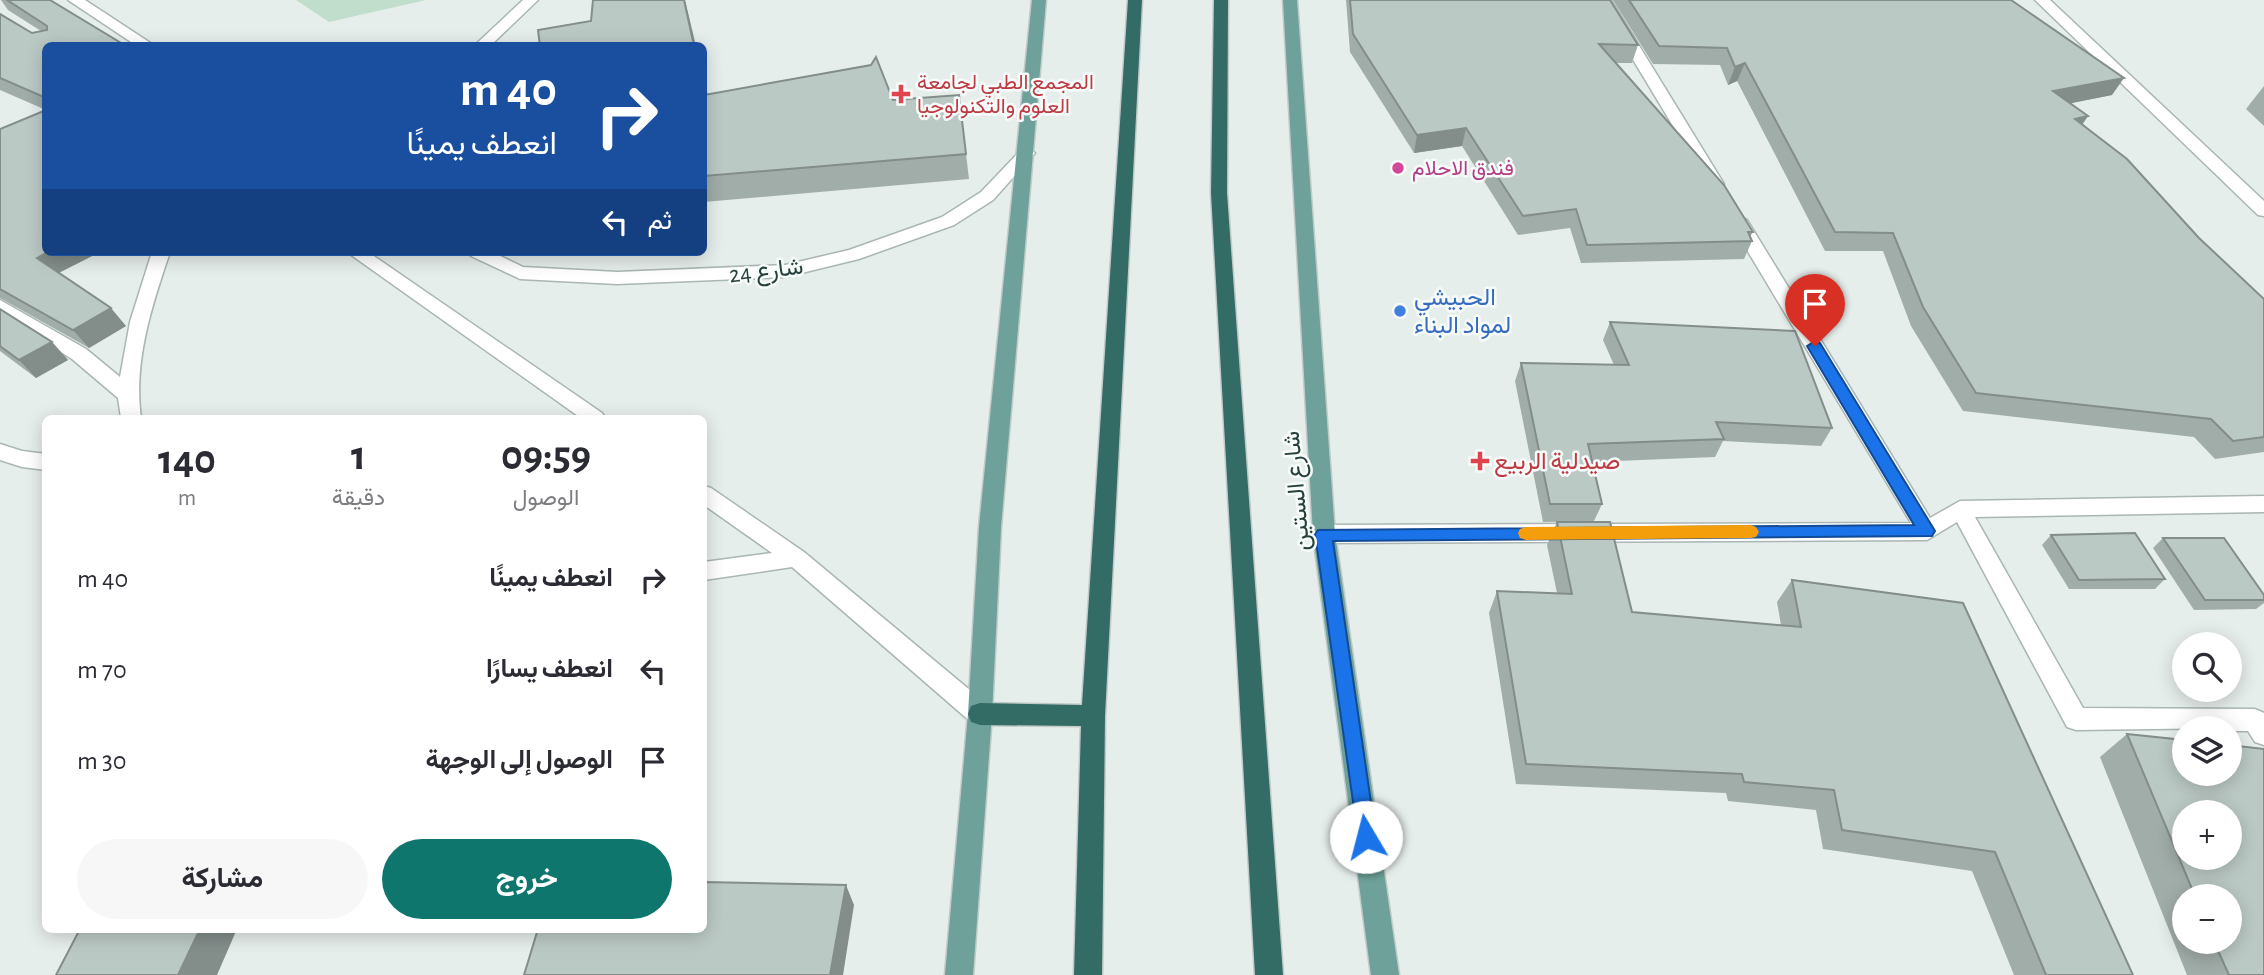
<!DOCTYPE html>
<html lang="ar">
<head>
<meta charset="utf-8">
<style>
  :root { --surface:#fff; --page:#f7f7f7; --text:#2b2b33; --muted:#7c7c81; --accent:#0f766e }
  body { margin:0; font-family:"Alegreya Sans",Vazirmatn,sans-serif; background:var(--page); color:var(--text); direction:rtl; height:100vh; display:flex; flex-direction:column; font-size:26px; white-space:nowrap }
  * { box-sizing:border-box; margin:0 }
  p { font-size:23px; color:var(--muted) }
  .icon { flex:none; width:38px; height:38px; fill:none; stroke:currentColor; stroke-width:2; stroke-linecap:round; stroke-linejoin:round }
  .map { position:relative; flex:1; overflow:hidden; direction:ltr }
  .side { position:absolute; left:42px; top:415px; width:665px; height:518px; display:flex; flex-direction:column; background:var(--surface); border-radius:10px; box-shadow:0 4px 18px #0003; direction:rtl }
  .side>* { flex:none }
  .banner { position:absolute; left:42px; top:42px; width:665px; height:214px; border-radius:10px; box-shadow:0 4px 18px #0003; direction:rtl; background:#1a4fa0; color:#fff; overflow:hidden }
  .tools { position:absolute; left:2172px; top:632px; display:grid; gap:14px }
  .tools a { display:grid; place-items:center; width:70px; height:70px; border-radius:50%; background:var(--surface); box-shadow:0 4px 18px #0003; font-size:35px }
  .pin { position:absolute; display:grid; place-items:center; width:60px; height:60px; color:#fff; margin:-72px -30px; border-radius:50% 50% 50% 0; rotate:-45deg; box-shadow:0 0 7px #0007 }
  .pin .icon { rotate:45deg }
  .me { position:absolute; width:77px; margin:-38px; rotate:352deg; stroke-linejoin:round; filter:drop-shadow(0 0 5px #0008) }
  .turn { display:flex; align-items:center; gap:24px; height:147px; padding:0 35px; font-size:32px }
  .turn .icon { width:91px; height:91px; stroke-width:2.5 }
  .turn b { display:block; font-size:49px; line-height:60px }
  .then { display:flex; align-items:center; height:66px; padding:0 35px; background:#0003; gap:14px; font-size:26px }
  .eta { display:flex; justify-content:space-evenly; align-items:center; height:119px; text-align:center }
  .eta b { font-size:42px; font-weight:700; line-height:49px }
  .primary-button { display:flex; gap:14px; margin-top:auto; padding:14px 35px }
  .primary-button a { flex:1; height:80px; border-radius:42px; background:var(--accent); color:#fff; font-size:28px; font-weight:700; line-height:80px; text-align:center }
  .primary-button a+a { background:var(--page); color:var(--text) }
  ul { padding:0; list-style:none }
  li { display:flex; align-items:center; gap:21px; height:91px; padding:0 35px }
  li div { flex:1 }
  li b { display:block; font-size:26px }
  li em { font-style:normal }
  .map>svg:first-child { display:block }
  .green { fill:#c1decc }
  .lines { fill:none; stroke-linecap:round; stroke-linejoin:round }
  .minor-casing { stroke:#a9b6b4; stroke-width:3 }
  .major-casing { stroke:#c2cac8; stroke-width:3 }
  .highway-casing { stroke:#c2cac8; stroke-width:3 }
  .minor { fill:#fff; fill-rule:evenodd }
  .major { fill:#6da199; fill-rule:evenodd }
  .highway { fill:#336b65; fill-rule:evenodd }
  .wall { fill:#a1ada9; fill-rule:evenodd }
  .shaded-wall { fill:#838d8a }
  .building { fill:#bbc9c5; stroke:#838d8a; stroke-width:2; fill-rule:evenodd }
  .route { fill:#1a73e8; stroke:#114b97; stroke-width:2 }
  .slow { fill:#f59e0b }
  .health-dot { fill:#e0444e; stroke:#f7fbf9; stroke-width:2.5 }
  .hotel-dot { fill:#d1479c; stroke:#f7fbf9; stroke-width:2.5 }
  .shop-dot { fill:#3f7fe0; stroke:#f7fbf9; stroke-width:2.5 }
  .labels { text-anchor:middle; stroke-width:5; stroke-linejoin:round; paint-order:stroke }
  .far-health-label { font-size:21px; fill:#be3a42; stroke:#f7fbf9; text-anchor:start }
  .far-hotel-label { font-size:21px; fill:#b23c85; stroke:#f7fbf9; text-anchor:start }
  .street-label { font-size:24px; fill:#26403c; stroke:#f7fbf9 }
  .shop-label { font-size:24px; fill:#366cbe; stroke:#f7fbf9; text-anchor:start }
  .health-label { font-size:24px; fill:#be3a42; stroke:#f7fbf9; text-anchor:start }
</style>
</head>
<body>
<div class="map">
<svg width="2264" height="975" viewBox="0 0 2264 975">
  <rect width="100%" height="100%" fill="#e6eeec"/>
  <path class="green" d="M296 0H426L329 22Z"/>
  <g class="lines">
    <g class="minor-casing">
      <g id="minor">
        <path d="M68 0H85L155 46H137Z"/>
        <path d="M523 0H538L490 46H474Z"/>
        <path d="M1597 0H1611L1724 184 1722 188H1710L1708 184Z"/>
        <path d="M2035 0H2050L2264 201V216L2258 215Z"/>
        <path d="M1027 148 1035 153 993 200 954 225 859 259 785 277 617 284 520 279 471 256 468 252H492L523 267 617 272 785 265 849 250 942 217 981 192 1021 150Z"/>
        <path d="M1738 215 1747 220 1930 518 1960 501 2264 496V512L1975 517 2083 708 2255 709 2264 713V745L2255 742 2248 731H2230V728L2076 730 2067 727 1957 522 1927 540 1324 543 1316 540 1313 534 1316 528 1324 525 1911 523 1729 220Z"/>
        <path d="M152 252H170C152 305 133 362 141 418H121L118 398 72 359 0 314V300L86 349 120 377 130 322Z"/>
        <path d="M347 252H368L602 413 605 418H581Z"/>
        <path d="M0 444 22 451 46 454V470L22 467 0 460Z"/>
        <path d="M704 486 711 488 804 552 989 706 992 714 989 722 980 725 971 722 792 567 704 580V562L772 553 704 505Z"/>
      </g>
    </g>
    <g class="major-casing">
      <g id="major">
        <path d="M1032 0H1046L1001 527 992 714 973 975H945L968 714 979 527Z"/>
        <path d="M1283 0H1297L1335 534 1399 975H1371L1313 534Z"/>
      </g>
    </g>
    <g class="highway-casing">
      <g id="highway">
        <path d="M1128 0H1142L1105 716 1102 975H1074L1081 726 980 725 971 722 968 714 971 706 980 703 1082 705Z"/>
        <path d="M1214 0H1228L1227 193 1283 975H1255L1211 193Z"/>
      </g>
    </g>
    <use href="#minor" class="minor"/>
    <use href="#major" class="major"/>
    <use href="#highway" class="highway"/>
  </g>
  <g class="wall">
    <path d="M1 0H50L46 46V110L0 90V14L32 33 41 31 8 10Z"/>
    <path d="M1346 0H1610L1638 45 1632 63H1615L1753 232 1750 237 1752 241 1744 259 1581 263 1570 228 1518 235 1462 146 1414 153 1350 52Z"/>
    <path d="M1613 0H2011L2112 95 2071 103 2083 124 2199 238 2264 299V452L2215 459 2194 437 1963 411 1911 326 1883 251H1825L1737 81 1728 85 1720 65 1653 64Z"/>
    <path d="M704 78 707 95 893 100 959 95 969 179 704 202Z"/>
    <path d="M2264 86V126L2246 109Z"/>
    <path d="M0 129 46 252H100L59 273 126 326 89 348 0 298Z"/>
    <path d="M0 309 52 342 68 360 36 378 0 351Z"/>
    <path d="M1610 322 1832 428 1821 446 1723 441 1715 457 1592 462 1602 504 1594 521 1543 522 1515 381 1521 363 1614 365 1603 340Z"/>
    <path d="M1557 522 1632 612 1781 625 1777 602 1792 580 2133 975H2014L1972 871 1823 849 1816 810 1728 801 1726 793 1516 784 1489 613 1497 591 1557 593 1547 545Z"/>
    <path d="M2051 535 2165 579 2155 589H2069L2042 545Z"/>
    <path d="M2163 538 2264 600V603L2256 609 2194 610 2153 548Z"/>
    <path d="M2127 734 2184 740V774H2230V745L2264 749V975H2187L2100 757ZM2184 812H2230V858H2184ZM2184 896H2230V942H2184Z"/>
  </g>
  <g class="shaded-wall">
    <path d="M684 0H685L696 46H694Z"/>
    <path d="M1745 63 1737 81 1728 85 1735 67Z"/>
    <path d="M704 78 711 110 704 111Z"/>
    <path d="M2124 78 2112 95 2042 109 2053 91Z"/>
    <path d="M2088 116 2076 134 2075 119Z"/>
    <path d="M1466 128 1462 146 1414 153 1417 135Z"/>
    <path d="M48 252H100L52 276 37 258Z"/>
    <path d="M111 308 126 326 89 348 73 330Z"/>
    <path d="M52 342 68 360 36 378 19 360Z"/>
    <path d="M846 885 854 905 843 975H830Z"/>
    <path d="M200 929H237L217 975H178Z"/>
  </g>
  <g class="building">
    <path d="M7 0H50L126 46H46V98L0 78V14L32 33 47 30V26Z"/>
    <path d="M593 0H684L694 46H540L538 30 591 21Z"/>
    <path d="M1350 0H1610L1638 45 1599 44 1724 185 1753 232H1748L1752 241 1587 245 1576 209 1523 216 1466 128 1417 135 1353 34Z"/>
    <path d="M1629 0H2011L2124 78 2053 91 2088 116 2075 119 2127 159 2199 238 2264 299V437L2233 441 2211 419 1976 393 1923 307 1893 233 1835 232 1745 63 1735 67 1727 48 1659 46Z"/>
    <path d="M876 57 893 100 959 95 966 154 704 176V95L871 65Z"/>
    <path d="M46 110V252H48L37 258 111 308 73 330 0 289V129Z"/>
    <path d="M0 309 52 342 19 360 0 346Z"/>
    <path d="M1610 322 1795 331 1832 428 1716 422 1724 439 1588 444 1602 504H1550L1521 363 1629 365Z"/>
    <path d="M1557 522H1610L1632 612 1801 627 1792 580 1963 603 2133 975H2046L1995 852 1842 830 1834 790 1744 782 1742 774 1526 764 1497 591 1572 594Z"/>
    <path d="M2135 533 2165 579 2079 580 2051 535Z"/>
    <path d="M2163 538H2224L2264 595V600H2205Z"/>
    <path d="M2127 734 2184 740V774H2230V745L2264 749V975H2229L2214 942H2230V896H2195ZM2184 812H2230V858H2184Z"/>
    <path d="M704 882 846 885 830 975H524L538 929H704Z"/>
    <path d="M80 929H200L178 975H56Z"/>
  </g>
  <path class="route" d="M1815 341 1820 343 1932 526 1935 531 1932 536 1333 541 1376 837 1373 844 1366 847 1359 844 1315 534 1318 530 1914 525 1807 346Z"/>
  <path class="slow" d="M1751 525 1756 527 1759 532 1756 537 1751 538 1526 540 1520 538 1518 533 1520 529 1526 527Z"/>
  <g class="health-dot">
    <path d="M897.5 83.5h7v7h7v7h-7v7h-7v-7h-7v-7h7z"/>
    <path d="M1476.5 450.5h7v7h7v7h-7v7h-7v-7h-7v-7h7z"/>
  </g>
  <circle class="hotel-dot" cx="1398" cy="168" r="7"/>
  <circle class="shop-dot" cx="1400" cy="311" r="7"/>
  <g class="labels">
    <g class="far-health-label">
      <text x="917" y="89">المجمع الطبي لجامعة<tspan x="917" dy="24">العلوم والتكنولوجيا</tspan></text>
    </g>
    <g class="far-hotel-label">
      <text x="1412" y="175">فندق الاحلام</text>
    </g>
    <g class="street-label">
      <text transform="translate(766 270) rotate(-7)" y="8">شارع 24</text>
      <text transform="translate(1296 491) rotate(-95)" y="8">شارع الستين</text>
    </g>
    <g class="shop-label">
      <text x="1414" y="305">الحبيشي<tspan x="1414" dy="28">لمواد البناء</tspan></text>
    </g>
    <g class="health-label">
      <text x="1494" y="469">صيدلية الربيع</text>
    </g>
  </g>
</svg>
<div class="tools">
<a><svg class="icon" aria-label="search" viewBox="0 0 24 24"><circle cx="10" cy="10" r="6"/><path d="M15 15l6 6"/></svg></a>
<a><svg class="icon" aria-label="layers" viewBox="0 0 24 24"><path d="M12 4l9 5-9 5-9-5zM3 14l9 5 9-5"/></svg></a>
<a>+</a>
<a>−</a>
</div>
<div class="pin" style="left:1815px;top:346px;background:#d93025"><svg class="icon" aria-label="arrive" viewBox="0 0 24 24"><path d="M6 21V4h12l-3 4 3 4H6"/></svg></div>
<svg class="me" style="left:1366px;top:837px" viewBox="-20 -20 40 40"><circle r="19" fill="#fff"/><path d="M0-13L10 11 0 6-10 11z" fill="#1a73e8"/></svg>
<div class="banner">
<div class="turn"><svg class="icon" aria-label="right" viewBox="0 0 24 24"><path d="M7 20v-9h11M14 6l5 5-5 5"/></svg><div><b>40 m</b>انعطف يمينًا</div></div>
<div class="then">ثم<svg class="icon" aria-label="left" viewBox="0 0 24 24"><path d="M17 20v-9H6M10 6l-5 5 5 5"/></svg></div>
</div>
<section class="side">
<div class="eta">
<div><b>09:59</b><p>الوصول</p></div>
<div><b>1</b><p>دقيقة</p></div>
<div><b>140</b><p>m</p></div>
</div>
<ul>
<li><svg class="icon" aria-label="right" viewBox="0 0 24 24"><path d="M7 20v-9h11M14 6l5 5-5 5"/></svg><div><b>انعطف يمينًا</b></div><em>40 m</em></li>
<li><svg class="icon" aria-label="left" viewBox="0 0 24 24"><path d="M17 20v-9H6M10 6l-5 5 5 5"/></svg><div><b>انعطف يسارًا</b></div><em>70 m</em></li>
<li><svg class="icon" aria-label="arrive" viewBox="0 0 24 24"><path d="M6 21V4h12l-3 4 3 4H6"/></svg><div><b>الوصول إلى الوجهة</b></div><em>30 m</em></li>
</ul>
<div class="primary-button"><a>خروج</a><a>مشاركة</a></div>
</section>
</div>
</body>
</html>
